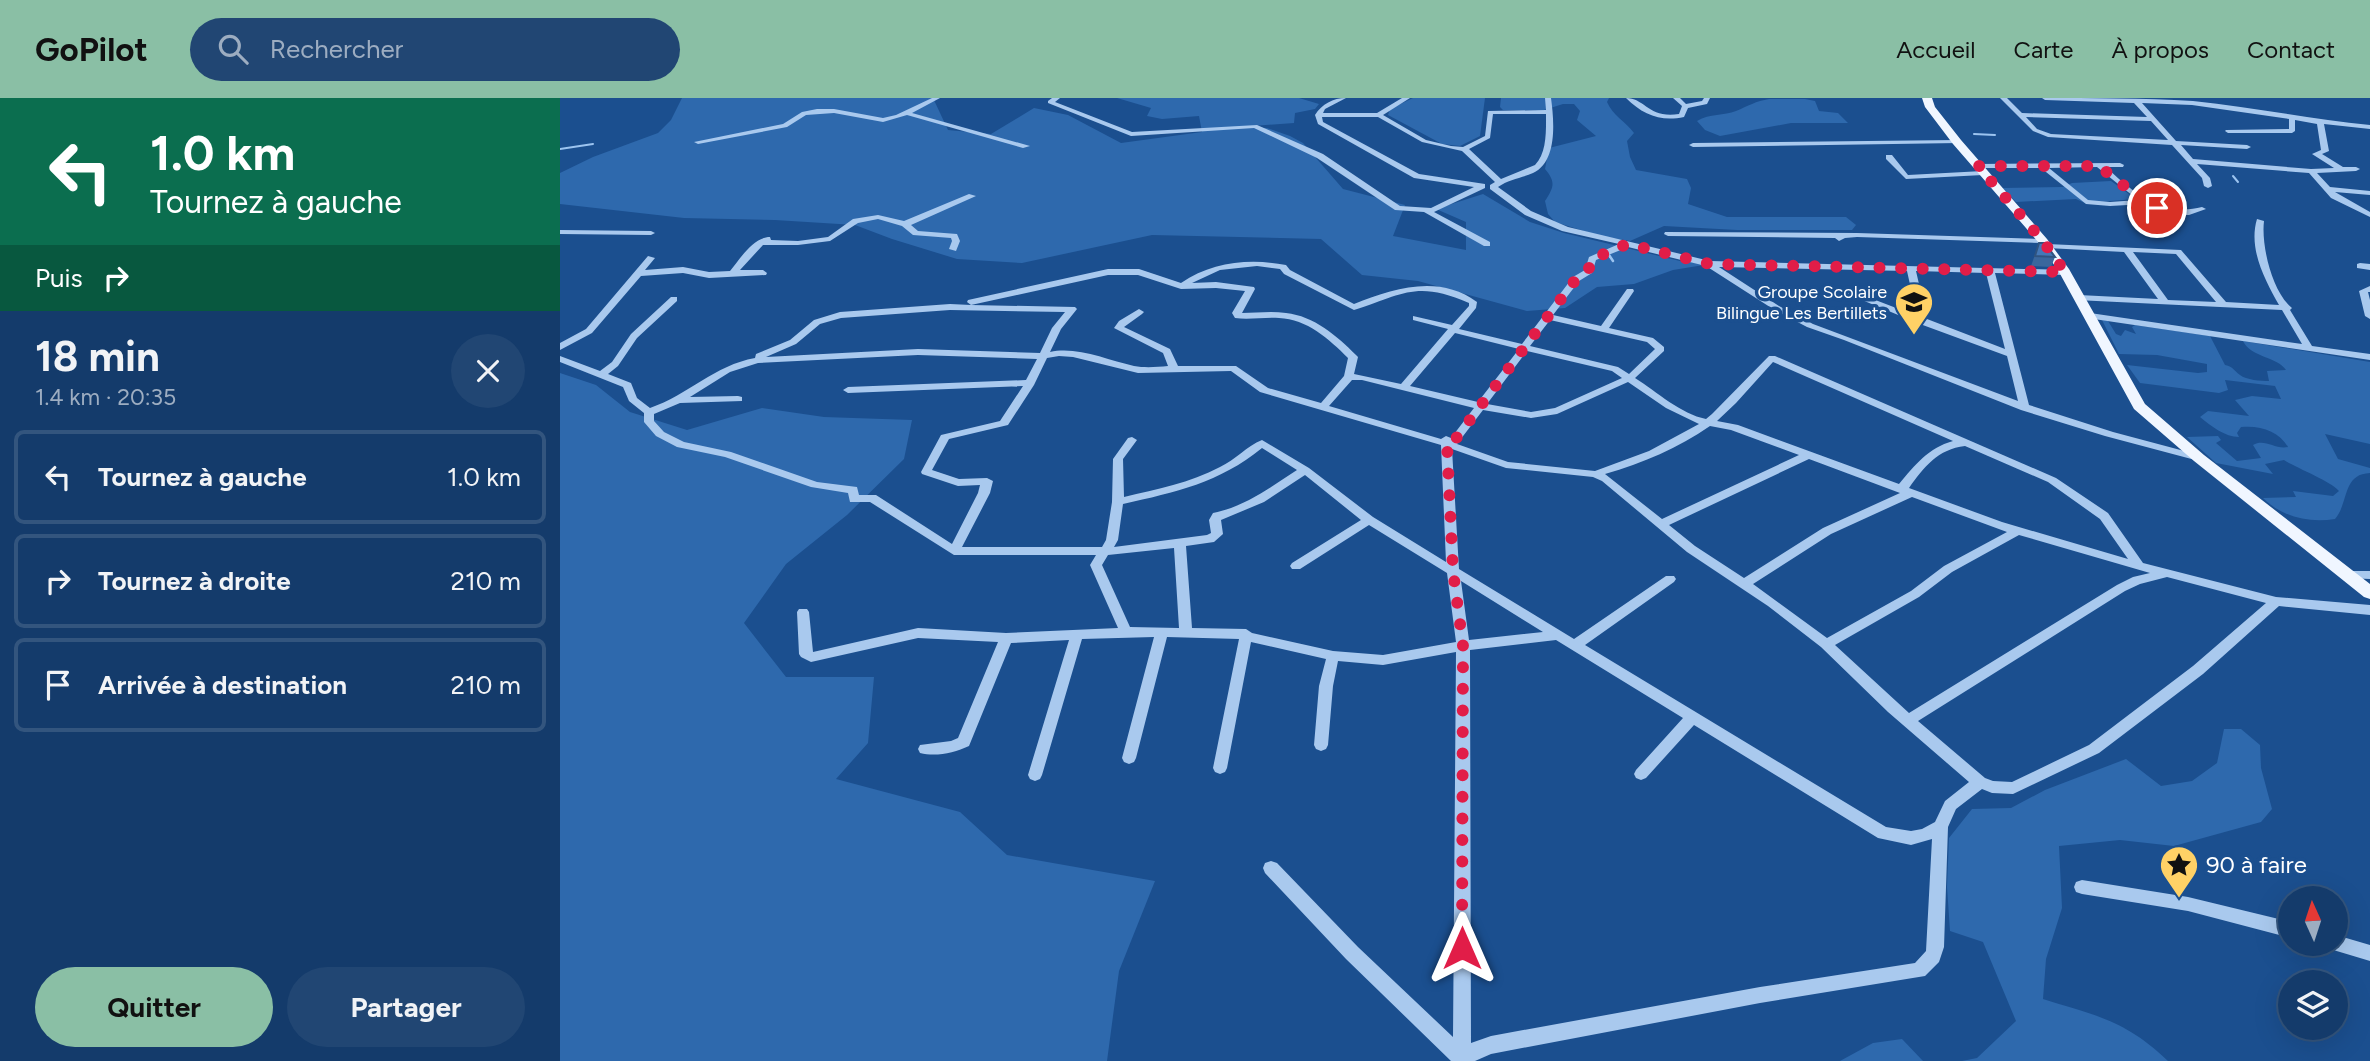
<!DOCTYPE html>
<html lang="fr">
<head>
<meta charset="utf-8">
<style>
  :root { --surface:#143b6b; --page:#214673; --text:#f1f3f6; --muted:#9dadc1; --line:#33557e; --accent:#8abfa5 }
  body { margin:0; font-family:Figtree,sans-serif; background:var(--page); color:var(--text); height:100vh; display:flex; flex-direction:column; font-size:26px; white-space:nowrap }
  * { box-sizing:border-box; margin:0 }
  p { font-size:23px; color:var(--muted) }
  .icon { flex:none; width:38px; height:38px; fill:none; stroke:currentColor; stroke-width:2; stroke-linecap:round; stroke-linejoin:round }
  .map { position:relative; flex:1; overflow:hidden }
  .drawer { display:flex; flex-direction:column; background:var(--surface); width:560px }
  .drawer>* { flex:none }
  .guide { background:#0b6e4f; color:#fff; overflow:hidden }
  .needle { width:46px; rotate:357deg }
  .controls { position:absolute; left:1718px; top:788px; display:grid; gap:14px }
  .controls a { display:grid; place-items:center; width:70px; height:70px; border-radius:50%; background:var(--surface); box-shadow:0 7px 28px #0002,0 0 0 2px var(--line); font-size:35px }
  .pin { position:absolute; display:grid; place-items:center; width:60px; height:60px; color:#fff; margin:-30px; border:4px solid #fff; border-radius:50%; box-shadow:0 2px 7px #0007 }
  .me { position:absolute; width:77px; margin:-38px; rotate:0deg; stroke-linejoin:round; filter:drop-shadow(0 0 5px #0008) }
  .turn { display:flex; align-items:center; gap:24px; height:147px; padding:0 35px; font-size:32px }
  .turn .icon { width:91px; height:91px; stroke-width:2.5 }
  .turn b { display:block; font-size:49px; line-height:60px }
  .then { display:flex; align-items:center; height:66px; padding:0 35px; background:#0003; gap:14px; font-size:26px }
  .round { display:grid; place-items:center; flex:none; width:74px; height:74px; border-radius:37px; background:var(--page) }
  .head { display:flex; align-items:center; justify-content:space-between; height:119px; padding:0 35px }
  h1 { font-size:42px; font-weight:700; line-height:52px }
  .button { display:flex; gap:14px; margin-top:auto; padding:14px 35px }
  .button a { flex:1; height:80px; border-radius:42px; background:var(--accent); color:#111; font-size:28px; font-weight:700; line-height:80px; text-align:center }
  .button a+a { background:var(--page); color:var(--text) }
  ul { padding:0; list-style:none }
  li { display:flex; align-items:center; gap:21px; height:94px; margin:0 14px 10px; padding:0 21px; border:4px solid var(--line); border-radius:10px }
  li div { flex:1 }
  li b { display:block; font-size:26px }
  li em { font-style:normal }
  header { display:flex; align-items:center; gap:42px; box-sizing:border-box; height:98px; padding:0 35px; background:var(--accent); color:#111 }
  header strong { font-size:33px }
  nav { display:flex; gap:38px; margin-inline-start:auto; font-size:24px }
  .search { width:490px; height:63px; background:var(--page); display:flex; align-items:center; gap:18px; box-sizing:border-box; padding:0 24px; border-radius:38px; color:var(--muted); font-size:26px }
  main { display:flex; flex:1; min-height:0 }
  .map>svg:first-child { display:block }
  .green { fill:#2e69ad }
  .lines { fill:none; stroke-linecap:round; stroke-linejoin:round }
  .stream-far1 { stroke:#9cc4f0; stroke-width:2 }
  .stream { stroke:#9cc4f0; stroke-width:2.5 }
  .minor { fill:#a9c9ee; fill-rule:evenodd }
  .major { fill:#f0f6ff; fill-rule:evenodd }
  .wall { fill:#3a679d }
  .building { fill:#4478b7; stroke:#305480; stroke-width:2 }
  .route { stroke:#e11d48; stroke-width:12; stroke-dasharray:0 21.6 }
  .labels { text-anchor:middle; stroke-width:7; stroke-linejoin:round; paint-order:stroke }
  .far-poi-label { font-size:18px; fill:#fff; stroke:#1b4f8f; text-anchor:end }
  .near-poi-label { font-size:24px; fill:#fff; stroke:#1b4f8f; text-anchor:start }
</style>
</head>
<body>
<header>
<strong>GoPilot</strong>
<div class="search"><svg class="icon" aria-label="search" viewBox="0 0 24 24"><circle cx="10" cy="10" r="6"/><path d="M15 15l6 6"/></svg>Rechercher</div>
<nav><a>Accueil</a><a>Carte</a><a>À propos</a><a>Contact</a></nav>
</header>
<main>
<section class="drawer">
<div class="guide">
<div class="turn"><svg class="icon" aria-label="left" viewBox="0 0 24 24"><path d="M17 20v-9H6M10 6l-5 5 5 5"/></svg><div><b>1.0 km</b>Tournez à gauche</div></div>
<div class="then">Puis<svg class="icon" aria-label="right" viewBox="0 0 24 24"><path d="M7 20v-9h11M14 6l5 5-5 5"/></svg></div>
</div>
<div class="head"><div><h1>18 min</h1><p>1.4 km · 20:35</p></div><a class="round"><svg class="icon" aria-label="close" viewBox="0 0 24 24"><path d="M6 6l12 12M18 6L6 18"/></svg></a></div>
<ul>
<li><svg class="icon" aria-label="left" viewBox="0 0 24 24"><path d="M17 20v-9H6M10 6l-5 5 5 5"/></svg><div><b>Tournez à gauche</b></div><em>1.0 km</em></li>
<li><svg class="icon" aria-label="right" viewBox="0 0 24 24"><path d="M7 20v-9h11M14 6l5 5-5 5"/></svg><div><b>Tournez à droite</b></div><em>210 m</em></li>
<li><svg class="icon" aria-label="arrive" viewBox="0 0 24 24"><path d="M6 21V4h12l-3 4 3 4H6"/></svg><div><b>Arrivée à destination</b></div><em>210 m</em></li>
</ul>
<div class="button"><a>Quitter</a><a>Partager</a></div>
</section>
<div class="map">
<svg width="1810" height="963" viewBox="0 0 1810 963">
  <rect width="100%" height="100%" fill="#1b4f8f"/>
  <g class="green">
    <path d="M122 0H373L388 32 431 36 474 10 508 17 561 45 642 34 639 18 602 21 587 18 591 10 557 0H739L759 6 755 11 735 15 734 25 679 29 707 30 730 38 743 45 783 91 845 107 833 138 906 152V124L876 111 923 96 970 124 1004 135 1120 163 1150 166 1113 172 1074 186 1037 189 1005 210 967 213 858 183 802 177 761 141 592 137 462 165 397 161 332 141 295 127 215 122 124 120 0 106V75L33 59 98 35 111 22Z"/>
    <path d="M853 0H925L920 38 900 48 882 46 828 17 830 11Z"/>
    <path d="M941 0H1049L1047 4C1053 18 1065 23 1074 35L1067 43 1070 59 1076 72 1127 81 1131 90 1128 106 1167 119H1286L1296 127 1292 132H1177L1104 128 1070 143 1040 138 995 124 988 116 985 103C994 89 996 84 985 71L989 50 1036 38 1017 22 1020 13 1014 6H1003L984 12H943L940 9Z"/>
    <path d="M1209 1H1245L1255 3 1259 13 1278 15 1288 25H1231L1160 38 1145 32 1137 23C1150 15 1164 18 1176 13 1188 8 1196 3 1209 1Z"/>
    <path d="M1551 83 1576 101 1525 105 1516 101 1456 104 1442 90 1503 89 1512 85Z"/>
    <path d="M1542 222 1548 223 1556 236 1561 238 1565 232 1576 236 1572 229 1575 227 1650 238 1665 267C1674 269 1673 272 1680 277 1686 282 1701 283 1709 283L1707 273 1726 272C1718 259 1690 259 1683 243L1810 264V346L1765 336 1778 361 1810 370V375C1782 376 1789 405 1775 421 1748 425 1722 419 1703 400L1736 399 1733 393 1773 398 1779 393C1769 382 1738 371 1724 362L1705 366 1713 376 1656 365 1627 339 1658 338 1661 342 1656 345 1677 363 1701 360 1693 347C1705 340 1715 352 1728 349 1719 333 1700 327 1681 329L1677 335 1679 339C1665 339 1651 328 1640 319L1648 313 1689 318 1675 302 1692 298 1721 301 1715 288 1665 282 1668 292 1659 295 1580 285 1567 267 1638 275 1647 274V266L1597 257 1559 256Z"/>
    <path d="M0 275 36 287 70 314 127 332 202 310 264 319 352 322 344 361 287 417 226 466 184 525 226 579H314L308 645 276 681 400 714 447 757 595 783 559 873 547 963H0Z"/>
    <path d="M1664 631H1681L1700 647 1701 670 1712 711 1701 724 1614 748 1560 742 1499 748 1502 810 1486 861 1483 901C1537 918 1565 922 1608 963H1402L1417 960 1456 923 1423 844 1390 833 1387 789 1389 740 1412 711 1451 710 1485 692 1566 661 1601 688 1632 683 1657 665Z"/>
    <path d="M1342 941 1363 963H1280L1313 945Z"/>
  </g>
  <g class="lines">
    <g class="stream-far1">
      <path d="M1414 36 1435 37"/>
      <path d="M0 51 33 46"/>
      <path d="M1673 78 1678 84"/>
      <path d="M1047 154 1050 159"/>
    </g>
    <path class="stream" d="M1049 157 1053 163"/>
    <g class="minor">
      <path d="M372 0H380L352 15 470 48 463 50 347 17 323 24 274 15 246 17 227 29 138 46 134 44 223 26 242 14 257 11H274L323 20 336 17Z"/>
      <path d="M492 0H500L495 4 572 34 697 27 763 56 840 108 871 110 914 89 854 80 758 26 755 17C762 6 773 0 786 0L765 11 763 15H817L842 0H850L823 17 866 42 891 48 903 49 925 38 928 13 986 12 985 0H991C994 22 998 63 973 75 962 80 949 81 938 89L971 113 1008 129 1150 163 1508 172 1509 174 1505 177 1435 175 1469 307 1553 334 1643 358 1644 360 1643 362 1639 363 1545 338 1461 312 1284 242 1247 229 1213 211 1146 168 1068 149 1036 162 1032 175 1019 183 993 217 1041 228 1067 191H1073L1074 193 1049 230 1093 240 1104 249V253L1075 280C1097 294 1121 316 1146 321L1152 316 1209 258H1215L1496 380 1548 415 1583 465 1716 499 1810 507V517L1719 508 1643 576 1539 655 1453 696 1432 695 1422 691 1396 711 1388 729 1384 849 1379 864 1365 878 1200 905 931 956 915 963H891L786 861 705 775 703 770 705 765 711 763 717 765 798 849 893 939 896 554 823 567 778 563 773 588 768 647 766 651 761 653 756 651 754 647 759 588 766 561 691 544 667 670 665 674 660 676 655 674 653 670 679 541 607 539 576 660 574 664 569 666 564 664 562 660 594 539 522 541 482 677 480 681 475 683 470 681 468 677 509 542 451 545 409 648C394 655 376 659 360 655L358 651 360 647 391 643 398 640 438 544 358 540 251 564 241 559 239 556 237 514 239 511H247L249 514 253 554 358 530 446 535 558 530 530 467 536 457H394L310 404H290L288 395 251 389 165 359 117 349 96 338 84 324V315L69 303 63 289 0 264V258L40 273 52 264 71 236 111 199H117V203L77 240 58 268 48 276 71 285 77 300 90 310C128 297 155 267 195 260L196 256 230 242 254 222 280 214 390 206 411 207 407 204 408 202 548 171H579L621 185C652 164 689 160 726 167L730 172 794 206C834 190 879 176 917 204L916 210 899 231 962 246 1013 179 1025 172 1029 159 1059 146 1002 133 965 117 930 91V87L935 84 902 53 862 44 818 19H762L763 24 859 76 925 86V90L874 114 930 144V148H924L864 114 835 112 757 60 694 30 571 38 488 5V3ZM933 16H986C986 33 987 55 975 67L941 81 909 51 930 40ZM697 168 720 171 724 176 794 212C843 196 857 182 909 205V208L892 227 853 218V222L888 231 841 286 794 276 798 259 796 257C777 238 754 218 726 215 711 213 696 215 682 215L695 191 694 189 656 184 632 185 660 172ZM1159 169 1347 173 1357 218 1292 193 1285 195 1360 226 1447 258 1458 303 1253 226 1219 208ZM1356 173 1426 175 1445 251 1367 221ZM548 177H578L621 191 656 190 685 193 672 215 675 220C689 222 704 219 719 220 747 221 769 241 788 260L784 278 761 305 708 290 676 268H618L610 251 564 229 582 216 584 214 579 211 559 223 554 230 603 255 608 268C597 269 585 270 574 268 547 262 517 248 490 254L501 231 517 211 515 209 411 207ZM390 212 505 214 492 230 480 255 358 251 206 259 236 246 260 226 281 220ZM990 222 1087 244 1095 251 1069 276 1058 269 970 248ZM895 235 959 251 918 304 850 288ZM967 253 1052 273 1062 280 995 310 971 314 927 306ZM358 257 477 261 466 282 288 289 283 292 288 295 463 288 440 323 381 337 361 374 362 376 398 388 420 387 418 395 392 446 316 397H299L297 389 257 384 171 354 124 344 104 334 94 323V316L120 305 182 303V299L178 298 130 299 170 274 198 265ZM499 258 513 259 578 275 671 273 700 294 881 347 886 464 813 419 749 370 702 342C687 348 675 362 660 369 630 385 597 391 564 399L563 361 577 342 572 339 568 340 553 361 552 404 546 442 542 449H402L430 395 433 383 427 380 399 381 372 372 389 341 448 327 474 287 487 260ZM1213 264 1393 343C1368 350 1355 367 1339 386L1178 327 1157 323 1176 305ZM792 282H802L914 310 891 340 886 338 881 341 769 308ZM1068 284 1106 310 1139 326 1089 353 1035 373 948 364 897 346 923 312 971 320 997 316ZM1150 328 1171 332 1239 357 1102 421 1045 376C1083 365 1118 350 1150 328ZM1405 348 1488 384 1540 421 1568 461 1442 424 1349 390C1364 369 1378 351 1405 348ZM702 350 737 372C711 389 684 409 653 415L649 422 651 435 647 437 554 449 558 442 563 406C616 394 659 385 702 350ZM892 351 946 370 1033 379 1042 383 1127 454 1208 508 1261 549 1328 614 1409 684 1385 703 1375 724 1362 731 1351 733 1326 729 1025 547 1114 484 1116 481 1114 478H1106L1014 541 899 471ZM1249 361 1340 395 1263 430 1184 480 1135 448 1109 427ZM745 377 801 422 732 465 730 468 732 471H740L809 427 887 475 896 544 823 557 773 553 692 535 686 531 632 530 626 448 654 444 663 436 661 422 704 404ZM1352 399 1447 434 1384 468 1351 493 1267 540 1193 486 1271 436ZM1459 437 1590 475 1573 479 1557 487 1349 615 1275 547 1359 499 1392 474ZM614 450 619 530 570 529 542 467 548 457ZM1607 479 1706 505 1633 568 1529 647 1452 684 1433 683 1425 680 1358 623 1565 493 1580 486ZM901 483 983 534 909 542ZM996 542 1123 620 1076 672 1074 676 1076 680 1081 682 1086 680 1134 627 1318 740 1351 747 1372 741 1366 853 1355 865 1200 889 931 938 911 945 910 552Z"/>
      <path d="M1066 0C1085 0 1089 21 1119 16L1122 8 1113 0H1120L1126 6 1142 3 1144 0H1150L1147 6 1128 10 1124 19C1101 24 1083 17 1066 0Z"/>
      <path d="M1440 0H1447L1462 15 1587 19 1574 5 1485 2 1482 0C1532 0 1583 0 1633 3 1692 9 1751 21 1810 27V31L1764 26 1769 53 1762 56 1783 69H1796L1800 71 1796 73 1757 75 1770 89 1810 93V97L1775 94 1810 114V119L1771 100 1749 75 1637 66 1650 80 1652 88 1648 90 1644 88 1642 80 1612 47 1488 39 1473 33ZM1582 5 1632 7 1729 21V31L1666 32 1665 33 1668 35H1732L1735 33V22L1757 26 1761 52 1752 56 1774 70 1751 71 1633 61 1621 47 1687 51 1691 49 1687 47 1616 43ZM1466 19 1591 23 1608 42 1491 36 1477 31Z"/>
      <path d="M1397 42 1399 43V45L1133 49 1129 47 1133 45Z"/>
      <path d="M1326 57H1332L1348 77 1423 73 1427 75 1423 77 1346 81 1326 61Z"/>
      <path d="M1560 65 1564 67 1563 69H1546C1573 95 1603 119 1642 109L1646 111 1629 117H1615L1585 106 1550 108 1526 106 1481 70H1417L1413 68 1417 66ZM1537 69 1578 102 1550 104 1528 102 1489 70Z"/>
      <path d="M409 96 416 98 351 127 358 133 397 136 400 143 396 153 389 151 392 143 391 140 353 137 342 128 318 121 298 125 270 143 238 147H203L180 172H203L207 175 206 177 149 180 123 175 81 178 32 235 0 252V245L26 231 88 158 95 160 85 172 123 169 149 174 170 173C181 160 193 139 210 139L211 142 238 143 268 139 293 121 318 117 344 123Z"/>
      <path d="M1697 121 1704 123C1701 147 1712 194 1732 210L1730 212 1752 248 1810 256V262L1527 220V216L1530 215 1742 246 1722 212 1516 202V198L1519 197 1598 201 1564 154 1487 150 1483 148 1487 146 1621 152 1666 204 1719 207C1705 182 1688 151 1697 121ZM1573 154 1616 156 1656 204 1608 202Z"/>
      <path d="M0 132 91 133 95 135 91 137 0 136Z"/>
      <path d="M1105 134 1297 135 1483 141 1487 143 1483 145 1297 139 1285 140 1279 143 1275 140 1108 138 1104 136Z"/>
      <path d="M1800 165 1810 166V172L1797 170V166Z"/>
      <path d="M1810 188V194H1808L1810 202V221L1805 218 1799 193Z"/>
      <path d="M1790 473H1810V481L1786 480 1784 477Z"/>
      <path d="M1522 782 1628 799 1731 824V840L1628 813 1522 796 1516 794 1514 789 1516 784Z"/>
      <path d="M1776 837 1810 847V863L1770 851 1768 845H1776Z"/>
    </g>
    <path class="major" d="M1362 0H1372L1375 9 1401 42 1487 141 1509 171 1585 306 1644 357 1810 486V501L1804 499 1634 363 1574 311 1499 174 1479 145 1393 46 1365 9Z"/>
  </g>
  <path class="wall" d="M1479 145 1495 159 1491 169 1471 168Z"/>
  <path class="building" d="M1479 145H1485L1495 159 1475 158Z"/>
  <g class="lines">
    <path class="route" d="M902 850 903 548 893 473 887 346 891 347 1016 181 1028 173 1032 161 1067 146 1150 166 1505 174 1483 143 1418 68H1540L1554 81 1597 110"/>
  </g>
  <defs>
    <g id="school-pin" transform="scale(2.0125)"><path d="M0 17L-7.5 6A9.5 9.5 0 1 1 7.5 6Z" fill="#ffd166" stroke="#1b4f8f"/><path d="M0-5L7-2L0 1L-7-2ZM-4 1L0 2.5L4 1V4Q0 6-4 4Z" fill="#111"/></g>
    <g id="sight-pin" transform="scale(2.0125)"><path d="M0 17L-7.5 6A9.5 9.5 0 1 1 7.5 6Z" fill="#ffd166" stroke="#1b4f8f"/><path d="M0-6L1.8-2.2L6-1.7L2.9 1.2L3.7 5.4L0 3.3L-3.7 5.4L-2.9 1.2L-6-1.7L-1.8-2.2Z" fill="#111"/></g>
  </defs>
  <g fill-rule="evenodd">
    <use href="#school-pin" x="1354" y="204"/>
    <use href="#sight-pin" x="1619" y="767"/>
  </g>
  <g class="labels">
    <g class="far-poi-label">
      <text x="1327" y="200">Groupe Scolaire<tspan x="1327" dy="21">Bilingue Les Bertillets</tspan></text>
    </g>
    <g class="near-poi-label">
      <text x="1646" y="775">90 à faire</text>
    </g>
  </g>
</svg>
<div class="controls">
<a><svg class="needle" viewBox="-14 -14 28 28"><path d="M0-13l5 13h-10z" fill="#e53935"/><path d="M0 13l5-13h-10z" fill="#9dadc1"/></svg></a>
<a><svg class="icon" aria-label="layers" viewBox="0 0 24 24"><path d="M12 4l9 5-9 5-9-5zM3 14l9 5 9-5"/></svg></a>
</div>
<div class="pin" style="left:1597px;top:110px;background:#d93025"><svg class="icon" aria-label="arrive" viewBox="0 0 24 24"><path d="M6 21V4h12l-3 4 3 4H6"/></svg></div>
<svg class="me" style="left:902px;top:850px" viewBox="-20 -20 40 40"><path d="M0-17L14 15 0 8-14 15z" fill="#e11d48" stroke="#fff" stroke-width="4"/></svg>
</div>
</main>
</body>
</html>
